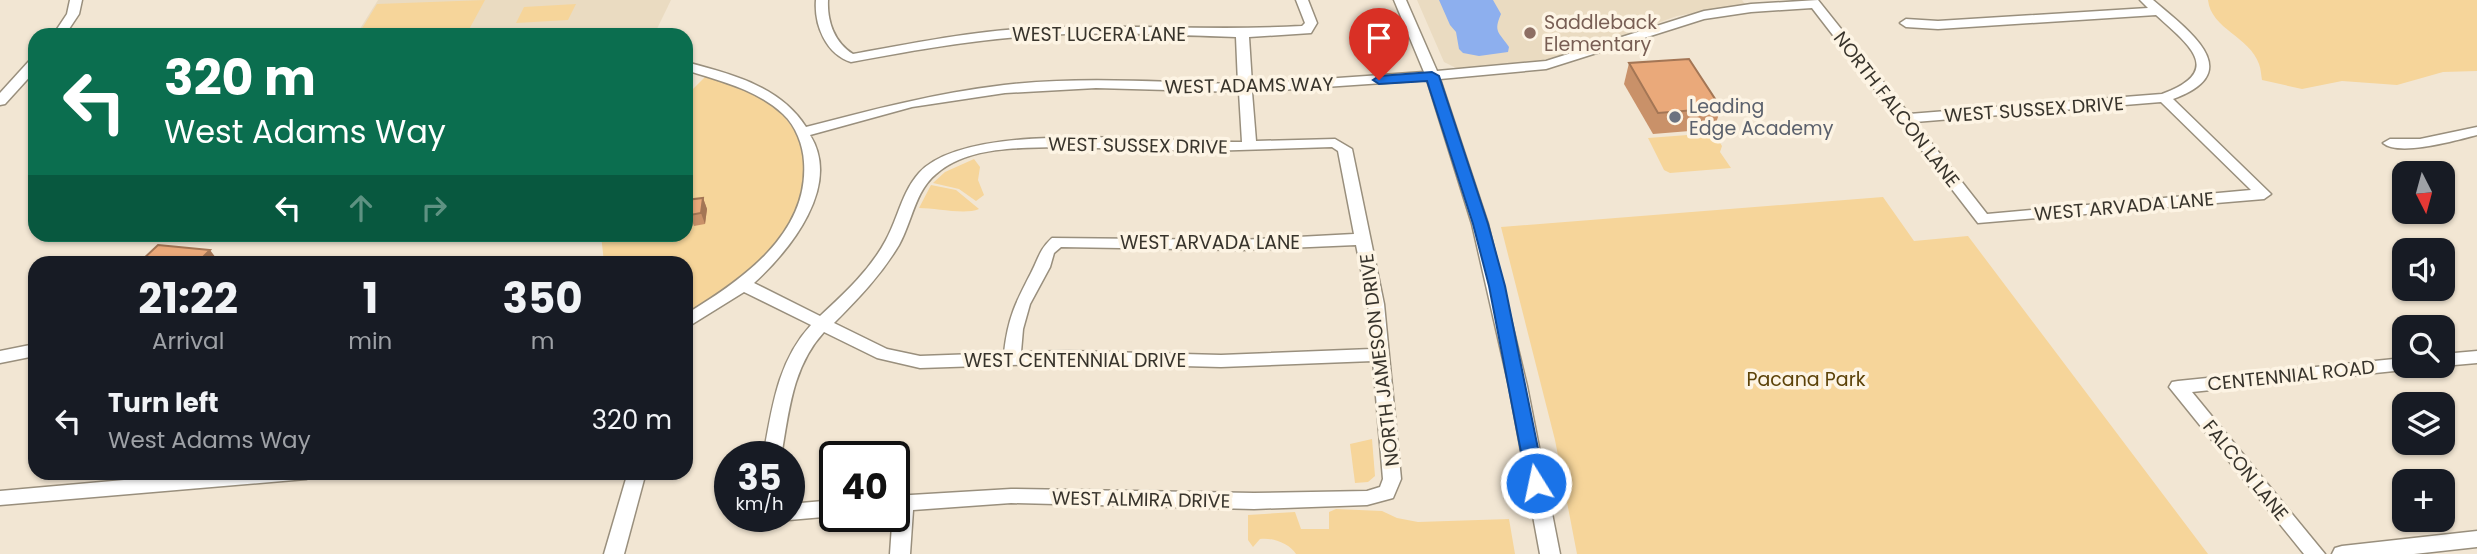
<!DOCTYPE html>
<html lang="en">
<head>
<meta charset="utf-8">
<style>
  :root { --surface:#171b24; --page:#20242c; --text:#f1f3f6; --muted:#9ea1a6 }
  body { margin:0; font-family:Poppins,sans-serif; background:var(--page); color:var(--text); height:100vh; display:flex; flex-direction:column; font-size:26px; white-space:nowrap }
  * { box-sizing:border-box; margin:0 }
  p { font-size:23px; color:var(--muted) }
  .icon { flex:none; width:38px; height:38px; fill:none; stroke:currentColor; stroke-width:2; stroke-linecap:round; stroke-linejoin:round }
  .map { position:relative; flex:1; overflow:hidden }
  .details { position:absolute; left:28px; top:256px; width:665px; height:224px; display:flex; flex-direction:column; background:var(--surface); border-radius:21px; box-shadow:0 2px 5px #0004 }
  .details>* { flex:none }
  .banner { position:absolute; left:28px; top:28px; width:665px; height:214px; border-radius:21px; box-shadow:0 2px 5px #0004; background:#0b6e4f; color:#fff; overflow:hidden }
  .needle { width:46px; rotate:174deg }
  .controls { position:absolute; left:2392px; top:161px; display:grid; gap:14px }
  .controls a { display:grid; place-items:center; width:63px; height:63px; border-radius:14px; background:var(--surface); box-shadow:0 2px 5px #0004; font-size:35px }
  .speed { position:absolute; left:714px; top:441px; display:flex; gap:14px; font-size:35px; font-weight:700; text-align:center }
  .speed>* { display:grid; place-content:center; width:91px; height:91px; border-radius:50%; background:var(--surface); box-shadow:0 2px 5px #0004; line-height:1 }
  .speed small { font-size:18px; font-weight:400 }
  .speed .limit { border:4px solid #111; border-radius:10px; background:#fff; color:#111 }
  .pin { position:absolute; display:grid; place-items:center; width:60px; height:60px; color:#fff; margin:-72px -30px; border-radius:50% 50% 50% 0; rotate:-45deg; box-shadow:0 0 7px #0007 }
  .pin .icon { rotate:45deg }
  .me { position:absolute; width:77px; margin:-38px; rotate:350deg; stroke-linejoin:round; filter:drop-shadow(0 0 5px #0008) }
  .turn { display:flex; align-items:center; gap:24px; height:147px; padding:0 21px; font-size:32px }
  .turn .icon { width:91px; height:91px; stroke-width:2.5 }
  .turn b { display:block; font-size:49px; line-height:60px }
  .lanes { display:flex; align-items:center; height:66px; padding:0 21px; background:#0003; justify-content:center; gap:35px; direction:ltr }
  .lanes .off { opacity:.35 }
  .eta { display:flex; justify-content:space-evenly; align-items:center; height:119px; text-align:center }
  .eta b { font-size:42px; font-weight:700; line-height:49px }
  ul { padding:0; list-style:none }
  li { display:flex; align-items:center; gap:21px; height:91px; padding:0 21px }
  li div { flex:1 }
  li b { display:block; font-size:26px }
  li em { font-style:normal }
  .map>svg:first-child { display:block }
  .built { fill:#eadbc1 }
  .green { fill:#f6d59a }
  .water { fill:#8dafee }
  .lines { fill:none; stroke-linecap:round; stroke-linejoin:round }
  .minor-casing { stroke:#998f7d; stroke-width:3 }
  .minor { fill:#fff; fill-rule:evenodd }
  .wall { fill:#c99169 }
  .shaded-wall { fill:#a47655 }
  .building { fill:#eaa97a; stroke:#a47655; stroke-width:2 }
  .route { fill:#1a73e8; stroke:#114b97; stroke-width:2 }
  .education-dot { fill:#8d6e63; stroke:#fdf4e4; stroke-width:2.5 }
  .worship-dot { fill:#6b7280; stroke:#fdf4e4; stroke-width:2.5 }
  .labels { text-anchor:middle; stroke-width:7; stroke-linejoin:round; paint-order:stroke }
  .education-label { font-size:19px; fill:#785e54; stroke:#fdf4e4; text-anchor:start }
  .street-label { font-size:19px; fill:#38342c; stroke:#fdf4e4 }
  .worship-label { font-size:19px; fill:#5b616d; stroke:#fdf4e4; text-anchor:start }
  .park-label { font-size:19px; fill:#5c4208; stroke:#fdf4e4 }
</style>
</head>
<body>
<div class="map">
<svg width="2477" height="554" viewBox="0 0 2477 554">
  <rect width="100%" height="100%" fill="#f2e6d3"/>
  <g class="built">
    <path d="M378 0H671L654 35H356Z"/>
    <path d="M1417 0H1742L1745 4 1677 16 1571 54 1540 61 1458 69 1444 62Z"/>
  </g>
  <g class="green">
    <path d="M485 0 466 35H358L377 4Z"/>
    <path d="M2208 0H2477V71L2443 72 2397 85 2342 81 2302 89 2262 80C2261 75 2261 69 2259 64 2250 37 2211 29 2208 0Z"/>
    <path d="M576 4 568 20 516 23 524 7Z"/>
    <path d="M707 75C724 81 742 86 757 95 818 130 818 196 775 246 751 275 717 296 686 315V262H604L601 235 686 234V91L690 92Z"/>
    <path d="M1714 133 1722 146 1720 152 1731 168 1670 173 1664 170 1648 138Z"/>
    <path d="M974 159 980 167 978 180 984 195 976 201 959 189 933 183 945 172Z"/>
    <path d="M931 185 956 190 979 209C965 215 936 208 919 208Z"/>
    <path d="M1883 197 1914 241 1968 236 2208 554H1577L1555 440 1501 227Z"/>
    <path d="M1372 439 1375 476 1368 482 1355 483 1350 444Z"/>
    <path d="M1336 509 1382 511 1397 518 1418 522 1509 519 1515 554H1296C1290 544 1272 537 1260 539L1253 547 1248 540V515L1295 512 1301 529H1329V512Z"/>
  </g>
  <path class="water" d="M1439 0H1493L1501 14C1493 32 1499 32 1509 47L1508 52 1479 56 1463 53 1459 49 1456 32 1450 25Z"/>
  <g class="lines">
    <g class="minor-casing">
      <g id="minor">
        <path d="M70 0H82L79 14 65 35H53L67 14Z"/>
        <path d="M816 0H828C827 21 834 42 853 54 913 43 973 31 1034 28 1123 24 1213 31 1302 26L1305 23 1296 0H1308L1317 23 1311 33 1249 37 1252 84 1424 72 1394 0H1406L1437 71 1546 61 1704 11 1751 4 1818 0 1909 114 2162 94C2225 71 2189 45 2156 15L1938 29 1906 27 1900 23 1906 19 1938 21 2148 8 2140 0H2153C2189 31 2248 72 2173 99L2271 194 2264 199 1978 223 1812 8 1751 12 1704 19 1546 69 1440 79 1488 224 1527 386 1560 554H1540L1509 386 1472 224 1427 80 1252 92 1256 141 1335 139 1352 149 1384 304 1401 479 1393 498 1367 505 1254 509 1011 503 913 510 910 554H890L894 496 1011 489 1254 493 1367 491 1380 487 1383 479 1373 361 1221 367 1068 363 920 368 877 358 824 332C792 367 789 412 781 457H763C772 409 777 362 811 325L744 292 686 328V314C741 281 809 234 804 162 803 145 796 126 783 114 756 89 720 81 686 70V62C731 74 780 86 806 127 871 110 936 93 1004 85 1081 76 1160 82 1238 84L1236 37C1168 35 1099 31 1032 36 971 40 911 51 851 62 826 54 814 25 816 0ZM1096 88 1239 92 1242 142C1169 143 969 118 919 173 902 192 898 218 886 240 870 270 845 293 820 316L754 283C790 250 842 186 810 135L912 107 1005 93ZM2161 102 2251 190 1987 214 1915 122ZM1059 147 1206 151 1332 147 1338 151 1354 234 1241 240 1052 238C1040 249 1039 257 1032 271 1016 302 1008 317 1004 353L920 356 887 349 834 323C859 298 881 275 899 245 912 222 915 191 936 174 968 146 1020 148 1059 147ZM1356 245 1368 304 1372 349 1221 355 1068 351 1021 352 1023 329 1030 304 1050 267 1054 253 1061 247 1241 250Z"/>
        <path d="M35 59V71L5 104 0 105V93L30 60Z"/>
        <path d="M2477 127V135C2457 140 2399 157 2383 143L2390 139H2420Z"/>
        <path d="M35 344V356L0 363V351Z"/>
        <path d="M2477 351V363L2443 366H2442L2443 354Z"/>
        <path d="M2404 358V366H2411L2404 370 2192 392 2325 554H2304L2169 387 2172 382 2178 381Z"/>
        <path d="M214 472H315L312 477 306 479 0 505V491Z"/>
        <path d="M628 472H646L624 554H604Z"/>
        <path d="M835 500V516L789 520 782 516H789V504Z"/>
        <path d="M2477 531V547L2414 554H2332L2335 548 2342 546Z"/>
      </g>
    </g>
    <use href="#minor" class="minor"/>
  </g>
  <g class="wall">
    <path d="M1629 63 1721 108 1714 129 1653 134 1624 84Z"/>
    <path d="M703 198 707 209 705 224 694 226 692 221H686V200Z"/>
  </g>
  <g class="shaded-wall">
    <path d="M703 198 707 209 705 224 701 213Z"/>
    <path d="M210 250 219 262H205L203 257Z"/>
  </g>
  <g class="building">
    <path d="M1689 59 1721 108 1658 113 1629 63Z"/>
    <path d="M703 198 701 213 690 215 691 210H686V200Z"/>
    <path d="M158 245 210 250 203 257 211 258 205 262H140Z"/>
  </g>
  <path class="route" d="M1432 72 1439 76 1488 224 1505 286 1545 483 1542 488 1536 490 1529 488 1527 483 1489 286 1473 224 1427 81 1379 84 1373 80 1379 76Z"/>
  <circle class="education-dot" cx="1530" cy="33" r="7"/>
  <circle class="worship-dot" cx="1675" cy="117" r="7"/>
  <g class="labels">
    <g class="education-label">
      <text x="1544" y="29">Saddleback<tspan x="1544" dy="22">Elementary</tspan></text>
    </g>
    <g class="street-label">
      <text x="1099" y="41">WEST LUCERA LANE</text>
      <text transform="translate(1249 85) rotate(-1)" y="7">WEST ADAMS WAY</text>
      <text transform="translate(1897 109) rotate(52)" y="7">NORTH FALCON LANE</text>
      <text transform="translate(2034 109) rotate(-4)" y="7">WEST SUSSEX DRIVE</text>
      <text transform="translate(1138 145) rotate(1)" y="7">WEST SUSSEX DRIVE</text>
      <text transform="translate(2124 206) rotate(-5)" y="7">WEST ARVADA LANE</text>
      <text x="1210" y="249">WEST ARVADA LANE</text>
      <text x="1075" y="367">WEST CENTENNIAL DRIVE</text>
      <text transform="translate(1379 360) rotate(-97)" y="7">NORTH JAMESON DRIVE</text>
      <text transform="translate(2291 375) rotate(-6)" y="7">CENTENNIAL ROAD</text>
      <text transform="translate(2246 470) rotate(51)" y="7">FALCON LANE</text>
      <text transform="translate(1141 499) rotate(1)" y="7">WEST ALMIRA DRIVE</text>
    </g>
    <g class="worship-label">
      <text x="1689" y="113">Leading<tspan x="1689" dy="22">Edge Academy</tspan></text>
    </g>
    <g class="park-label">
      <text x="1806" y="386">Pacana Park</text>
    </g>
  </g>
</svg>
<div class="controls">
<a><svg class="needle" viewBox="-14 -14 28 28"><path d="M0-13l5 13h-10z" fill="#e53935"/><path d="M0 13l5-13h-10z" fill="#9ea1a6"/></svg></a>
<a><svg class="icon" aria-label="sound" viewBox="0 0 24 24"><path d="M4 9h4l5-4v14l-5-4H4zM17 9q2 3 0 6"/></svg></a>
<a><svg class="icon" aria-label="search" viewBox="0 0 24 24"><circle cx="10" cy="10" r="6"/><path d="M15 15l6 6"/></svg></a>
<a><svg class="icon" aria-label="layers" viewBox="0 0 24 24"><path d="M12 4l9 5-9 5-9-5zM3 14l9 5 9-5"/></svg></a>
<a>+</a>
</div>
<div class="speed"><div>35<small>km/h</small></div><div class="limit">40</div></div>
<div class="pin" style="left:1379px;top:80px;background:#d93025"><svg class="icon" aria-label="arrive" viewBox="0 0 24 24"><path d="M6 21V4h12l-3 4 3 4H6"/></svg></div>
<svg class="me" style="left:1536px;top:483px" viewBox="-20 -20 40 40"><circle r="17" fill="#1a73e8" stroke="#fff" stroke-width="3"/><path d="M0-11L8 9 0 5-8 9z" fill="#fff"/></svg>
<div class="banner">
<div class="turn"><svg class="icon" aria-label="left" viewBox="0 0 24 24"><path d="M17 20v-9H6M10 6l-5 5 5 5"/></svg><div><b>320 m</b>West Adams Way</div></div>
<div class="lanes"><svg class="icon" aria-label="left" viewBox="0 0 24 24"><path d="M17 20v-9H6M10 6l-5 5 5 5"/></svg><svg class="icon off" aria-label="ahead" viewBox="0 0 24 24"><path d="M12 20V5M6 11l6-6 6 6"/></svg><svg class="icon off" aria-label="right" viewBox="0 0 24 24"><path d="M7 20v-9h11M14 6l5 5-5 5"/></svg></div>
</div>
<section class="details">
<div class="eta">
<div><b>21:22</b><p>Arrival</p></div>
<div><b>1</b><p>min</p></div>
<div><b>350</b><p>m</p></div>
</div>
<ul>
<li><svg class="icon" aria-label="left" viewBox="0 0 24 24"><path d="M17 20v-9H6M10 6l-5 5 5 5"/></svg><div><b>Turn left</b><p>West Adams Way</p></div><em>320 m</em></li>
</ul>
</section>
</div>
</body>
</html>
